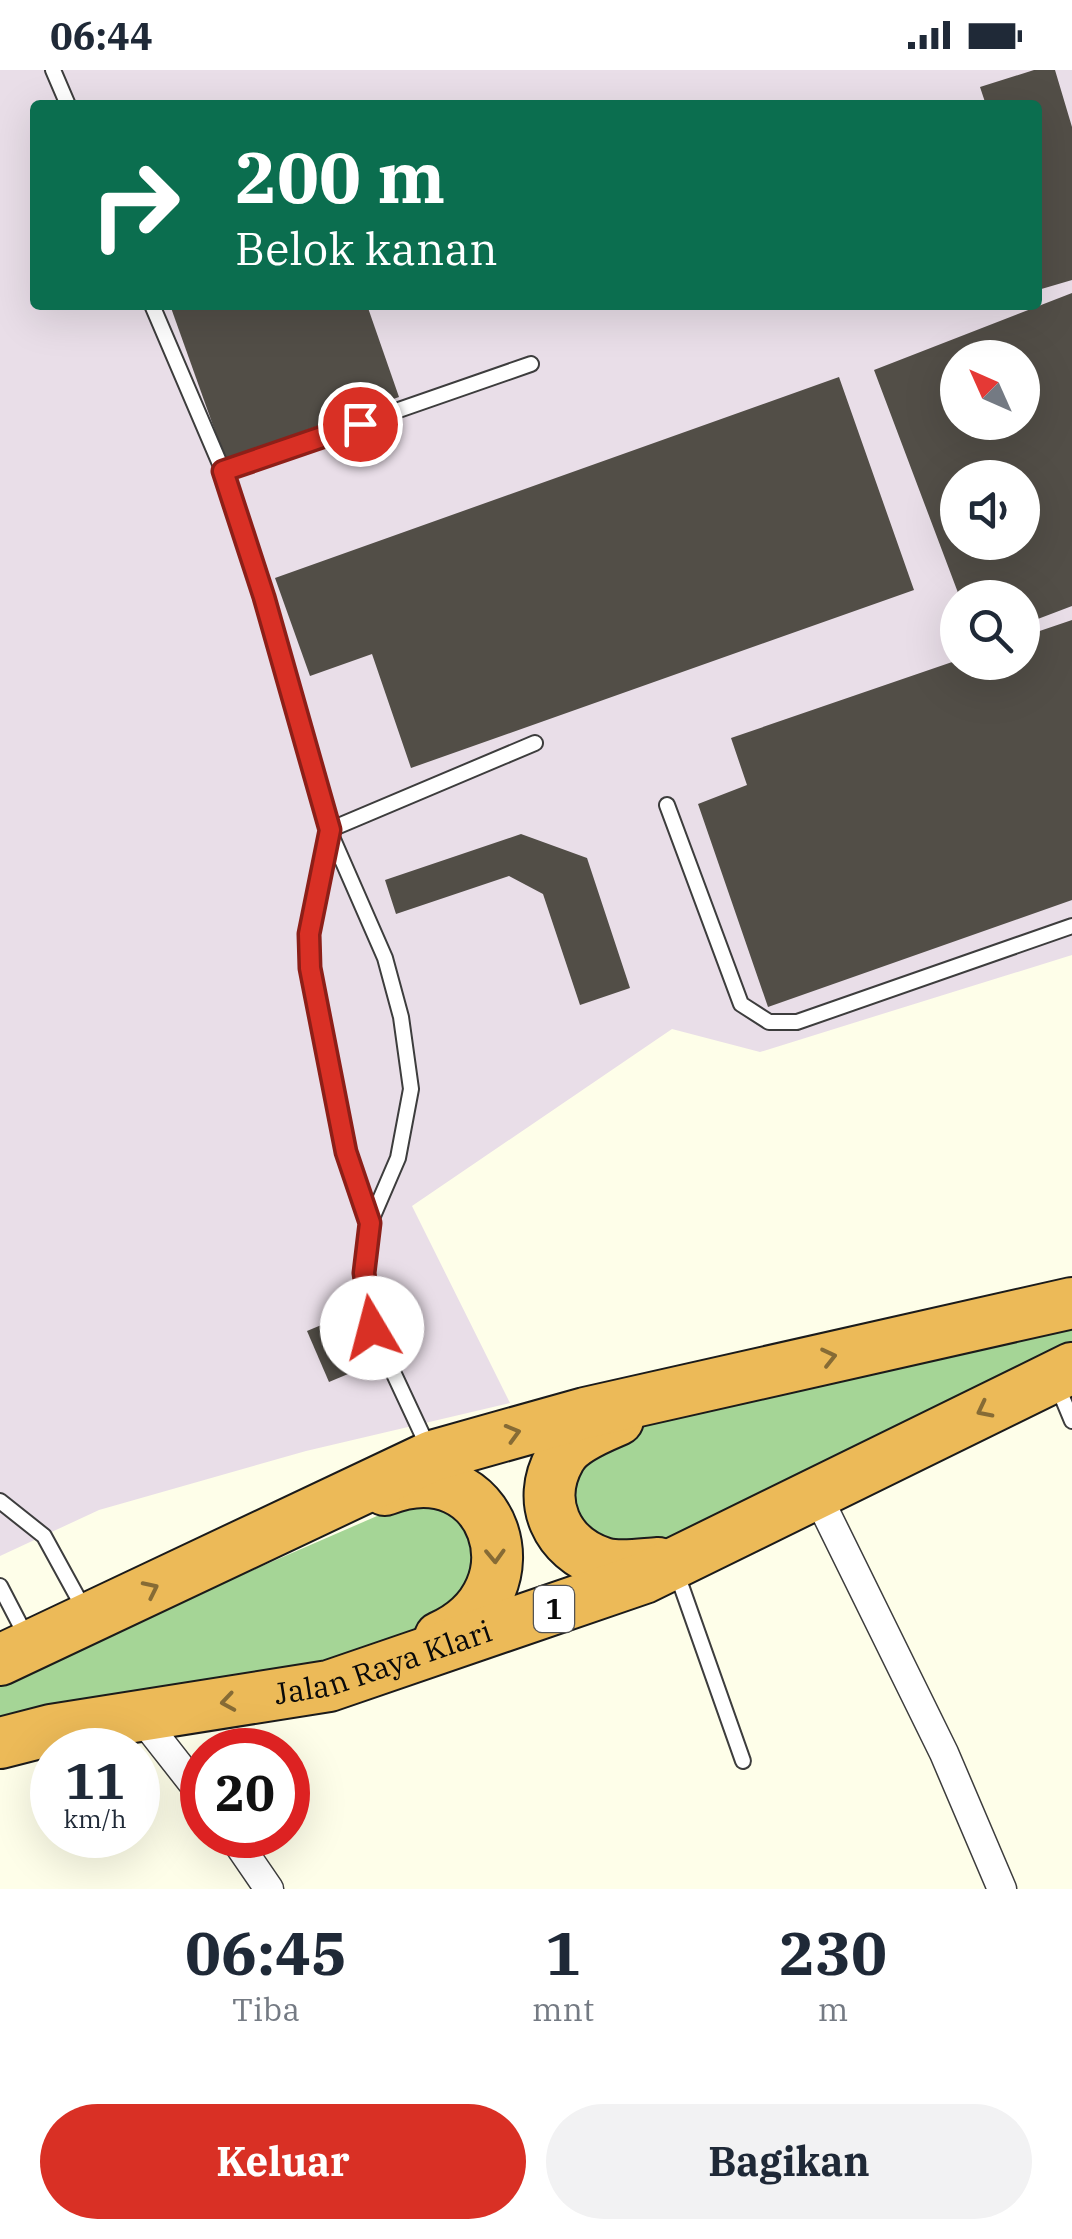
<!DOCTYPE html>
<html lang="id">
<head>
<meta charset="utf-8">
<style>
  :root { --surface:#fff; --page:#f2f2f3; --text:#1f2937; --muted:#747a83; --accent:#d93025 }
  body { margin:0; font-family:"IBM Plex Serif",serif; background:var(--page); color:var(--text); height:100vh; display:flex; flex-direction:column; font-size:38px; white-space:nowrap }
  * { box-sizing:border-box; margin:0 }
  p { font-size:32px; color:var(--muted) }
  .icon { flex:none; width:55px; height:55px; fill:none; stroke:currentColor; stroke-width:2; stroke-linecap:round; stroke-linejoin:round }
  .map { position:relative; height:1819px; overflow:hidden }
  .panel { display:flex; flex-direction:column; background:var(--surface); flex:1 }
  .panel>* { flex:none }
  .hud { position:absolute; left:30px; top:30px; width:1012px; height:210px; border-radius:10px; box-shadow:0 10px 40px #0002; background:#0b6e4f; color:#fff; overflow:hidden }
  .needle { width:65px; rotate:315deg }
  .buttons { position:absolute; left:940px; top:270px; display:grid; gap:20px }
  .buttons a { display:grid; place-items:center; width:100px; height:100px; border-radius:50%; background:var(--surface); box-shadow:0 10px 40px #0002; font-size:50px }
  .speed { position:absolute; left:30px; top:1658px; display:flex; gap:20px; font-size:50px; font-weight:700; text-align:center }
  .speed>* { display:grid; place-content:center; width:130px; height:130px; border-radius:50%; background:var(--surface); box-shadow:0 10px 40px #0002; line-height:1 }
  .speed small { font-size:25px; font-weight:400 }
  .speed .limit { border:15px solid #d22; background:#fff; color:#111 }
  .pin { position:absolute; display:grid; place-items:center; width:85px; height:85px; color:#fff; margin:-42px; border:5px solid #fff; border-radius:50%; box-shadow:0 2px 10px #0007 }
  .me { position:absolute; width:110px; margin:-55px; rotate:352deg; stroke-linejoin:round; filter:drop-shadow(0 0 8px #0008) }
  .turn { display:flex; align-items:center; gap:35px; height:210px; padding:0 40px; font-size:45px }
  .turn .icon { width:130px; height:130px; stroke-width:2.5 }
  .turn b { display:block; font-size:70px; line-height:85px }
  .eta { display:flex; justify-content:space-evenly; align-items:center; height:170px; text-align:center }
  .eta b { font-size:60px; font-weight:700; line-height:70px }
  .button { display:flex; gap:20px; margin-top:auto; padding:20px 40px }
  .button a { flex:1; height:115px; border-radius:60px; background:var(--accent); color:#fff; font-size:40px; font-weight:700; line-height:115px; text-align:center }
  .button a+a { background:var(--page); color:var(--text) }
  .status { display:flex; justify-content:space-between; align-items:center; height:70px; padding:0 50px; background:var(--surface); direction:ltr }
  .status svg { height:28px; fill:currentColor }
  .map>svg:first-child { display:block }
  .industrial { fill:#e9dee8; fill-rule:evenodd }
  .forest { fill:#a5d596 }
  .building { fill:#524e47; fill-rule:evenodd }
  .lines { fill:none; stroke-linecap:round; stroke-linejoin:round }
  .lane-casing { stroke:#3d3d3d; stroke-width:18 }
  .street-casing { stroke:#3d3d3d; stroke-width:31 }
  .highway-casing { stroke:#1b1b1b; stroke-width:54 }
  .lane { stroke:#fff; stroke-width:14 }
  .street { stroke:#fff; stroke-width:28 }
  .highway { stroke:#ecba58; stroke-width:50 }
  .oneway { stroke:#866b35 }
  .route-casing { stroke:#8d1f18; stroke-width:25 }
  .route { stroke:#d93025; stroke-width:18 }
  .labels { text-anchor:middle; stroke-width:10; stroke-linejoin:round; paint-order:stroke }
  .shield { fill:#fff; stroke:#545454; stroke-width:2.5 }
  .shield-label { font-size:28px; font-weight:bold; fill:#0a0a0a }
  .street-label { font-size:30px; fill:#0a0a0a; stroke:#fff }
</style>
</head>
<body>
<div class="status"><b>06:44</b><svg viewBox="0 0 49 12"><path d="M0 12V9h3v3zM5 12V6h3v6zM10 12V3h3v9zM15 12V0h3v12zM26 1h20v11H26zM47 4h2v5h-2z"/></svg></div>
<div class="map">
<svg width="1072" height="1819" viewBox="0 0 1072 1819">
  <rect width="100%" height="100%" fill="#fefee9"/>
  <path class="industrial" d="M0 0H1072V885L760 982 672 959 412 1136 510 1333 306 1381 99 1440 0 1486ZM35 35H1038V235H35ZM958 288H1022V352H958ZM958 408H1022V472H958ZM958 528H1022V592H958Z"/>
  <g class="forest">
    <path d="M1072 1257V1283L686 1477 624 1481 563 1445 571 1394 618 1355Z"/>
    <path d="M438 1424 487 1483 444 1558 338 1590 0 1649V1610L423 1426Z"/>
  </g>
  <g class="building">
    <path d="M1034 0H1055L1072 57V210L1038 220V35H986L980 17Z"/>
    <path d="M1072 223V536L1022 555V528H960L874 300ZM958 288H1022V352H958ZM958 408H1022V472H958Z"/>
    <path d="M170 235H367L399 327 225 389Z"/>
    <path d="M839 307 914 520 411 698 372 584 310 606 275 508Z"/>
    <path d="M1072 550V830L768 937 698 734 747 715 731 668 958 590 1022 592V567Z"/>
    <path d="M521 764 587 788 630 918 580 935 543 824 509 806 396 844 385 810Z"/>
    <path d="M338 1248 360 1299 329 1312 307 1261Z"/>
  </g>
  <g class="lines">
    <g class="lane-casing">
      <g id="lane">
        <path d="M53 0 68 35"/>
        <path d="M152 235 223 401 264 527 329 760 385 888 401 947 411 1019 398 1088 370 1153 364 1203 372 1257 429 1379"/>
        <path d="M223 401 531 294"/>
        <path d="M667 735 741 934 769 952H797L1072 856"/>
        <path d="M370 1153 346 1082 311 898 309 863 329 760 535 673"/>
        <path d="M1057 1315 1072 1351"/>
        <path d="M0 1431 44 1466 84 1539"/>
        <path d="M677 1504 743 1691"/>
        <path d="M0 1516 27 1568"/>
      </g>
    </g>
    <g class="street-casing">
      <g id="street">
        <path d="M817 1425 944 1683 1002 1819"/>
        <path d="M140 1646 202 1725"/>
        <path d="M232 1765 269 1819"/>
      </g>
    </g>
    <g class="highway-casing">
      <g id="highway">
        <path d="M618 1350C600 1358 570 1369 560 1388 535 1432 557 1478 603 1493 619 1498 642 1494 658 1493"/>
        <path d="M385 1420C494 1377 544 1521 440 1567"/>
        <path d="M0 1590 432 1386 585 1343 1072 1233"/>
        <path id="s1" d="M0 1673 51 1660 329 1616 644 1508 1072 1298"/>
      </g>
    </g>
    <use href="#lane" class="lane"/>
    <use href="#street" class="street"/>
    <use href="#highway" class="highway"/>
  </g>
  <defs><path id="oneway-chevron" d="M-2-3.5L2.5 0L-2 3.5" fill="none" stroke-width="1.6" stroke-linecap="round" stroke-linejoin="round" transform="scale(2.5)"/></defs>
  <g class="oneway">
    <use href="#oneway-chevron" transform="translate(829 1287) rotate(-13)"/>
    <use href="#oneway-chevron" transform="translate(984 1340) rotate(153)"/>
    <use href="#oneway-chevron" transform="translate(513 1363) rotate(-16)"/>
    <use href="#oneway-chevron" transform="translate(495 1486) rotate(88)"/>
    <use href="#oneway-chevron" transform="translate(151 1519) rotate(-26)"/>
    <use href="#oneway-chevron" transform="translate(228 1632) rotate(171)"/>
  </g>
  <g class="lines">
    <g class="route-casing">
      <path id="route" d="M360 354 223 401 264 527 330 760 309 864 310 898 346 1082 370 1153 364 1203 372 1258"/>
    </g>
    <use href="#route" class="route"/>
  </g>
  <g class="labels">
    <rect class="shield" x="534" y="1516" width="40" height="46" rx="8"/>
    <g class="shield-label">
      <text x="554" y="1549">1</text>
    </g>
    <g class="street-label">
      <text dy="10" stroke="none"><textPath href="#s1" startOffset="392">Jalan Raya Klari</textPath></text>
    </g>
  </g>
</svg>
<div class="buttons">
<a><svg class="needle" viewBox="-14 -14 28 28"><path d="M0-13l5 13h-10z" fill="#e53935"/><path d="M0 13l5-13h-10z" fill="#747a83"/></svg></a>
<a><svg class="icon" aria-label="sound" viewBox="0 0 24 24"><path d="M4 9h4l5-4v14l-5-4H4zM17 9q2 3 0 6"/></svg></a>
<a><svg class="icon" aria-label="search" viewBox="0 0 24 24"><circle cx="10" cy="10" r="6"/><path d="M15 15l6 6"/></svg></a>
</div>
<div class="speed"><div>11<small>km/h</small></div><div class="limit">20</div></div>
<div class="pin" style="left:360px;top:354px;background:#d93025"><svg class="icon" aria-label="arrive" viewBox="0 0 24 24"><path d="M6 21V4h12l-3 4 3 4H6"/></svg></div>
<svg class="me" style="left:372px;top:1258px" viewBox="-20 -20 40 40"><circle r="19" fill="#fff"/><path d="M0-13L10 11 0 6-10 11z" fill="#d93025"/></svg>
<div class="hud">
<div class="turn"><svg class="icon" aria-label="right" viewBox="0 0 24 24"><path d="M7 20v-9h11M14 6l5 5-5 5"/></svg><div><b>200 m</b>Belok kanan</div></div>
</div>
</div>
<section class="panel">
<div class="eta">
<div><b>06:45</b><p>Tiba</p></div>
<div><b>1</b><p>mnt</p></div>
<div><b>230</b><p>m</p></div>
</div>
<div class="button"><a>Keluar</a><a>Bagikan</a></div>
</section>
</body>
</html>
